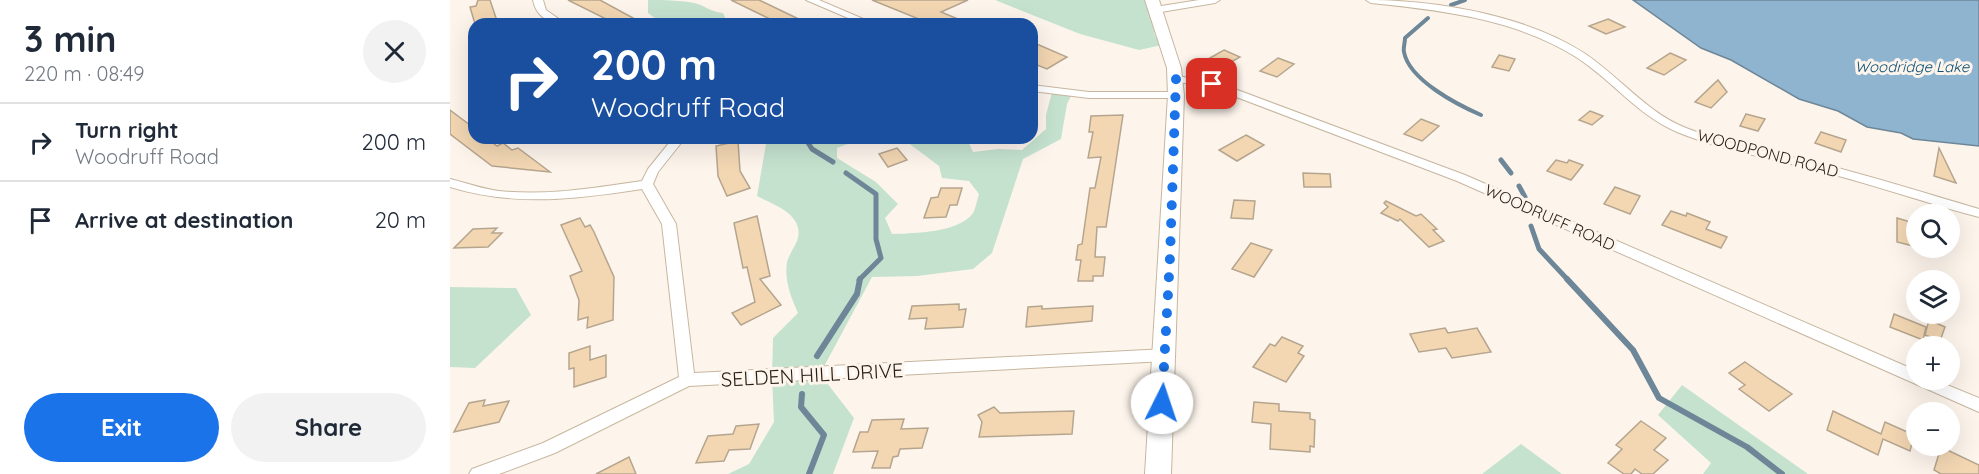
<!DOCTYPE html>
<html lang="en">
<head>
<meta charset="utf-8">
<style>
  :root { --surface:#fff; --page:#f2f2f3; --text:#1f2937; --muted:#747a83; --line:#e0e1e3; --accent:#1a73e8 }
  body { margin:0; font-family:Quicksand,sans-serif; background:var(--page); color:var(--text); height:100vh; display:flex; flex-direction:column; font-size:22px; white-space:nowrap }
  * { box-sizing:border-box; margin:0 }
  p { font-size:20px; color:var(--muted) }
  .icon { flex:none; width:33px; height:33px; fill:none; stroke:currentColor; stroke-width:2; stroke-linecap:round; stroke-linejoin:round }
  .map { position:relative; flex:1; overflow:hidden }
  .sheet { display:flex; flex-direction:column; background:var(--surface); width:450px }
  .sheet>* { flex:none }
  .banner { position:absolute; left:18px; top:18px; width:570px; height:126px; border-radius:18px; box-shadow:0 6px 24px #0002; background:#1a4fa0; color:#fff; overflow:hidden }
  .tools { position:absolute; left:1456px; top:204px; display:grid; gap:12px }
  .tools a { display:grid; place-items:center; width:54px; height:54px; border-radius:50%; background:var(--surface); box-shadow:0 6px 24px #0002; font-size:30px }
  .pin { position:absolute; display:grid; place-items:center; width:51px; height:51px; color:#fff; margin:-26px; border-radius:12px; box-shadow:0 3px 9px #0006 }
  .me { position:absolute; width:66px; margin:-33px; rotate:4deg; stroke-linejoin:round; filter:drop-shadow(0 0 4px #0008) }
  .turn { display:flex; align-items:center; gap:21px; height:126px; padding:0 24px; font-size:27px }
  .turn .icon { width:78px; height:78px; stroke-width:2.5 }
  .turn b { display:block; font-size:42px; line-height:51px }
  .round { display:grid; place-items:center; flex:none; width:63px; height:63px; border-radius:32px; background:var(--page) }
  .summary { display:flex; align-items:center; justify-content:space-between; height:102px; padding:0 24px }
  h1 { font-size:36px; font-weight:700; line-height:45px }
  .primary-button { display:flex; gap:12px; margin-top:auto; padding:12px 24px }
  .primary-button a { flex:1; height:69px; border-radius:36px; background:var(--accent); color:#fff; font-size:24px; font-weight:700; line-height:69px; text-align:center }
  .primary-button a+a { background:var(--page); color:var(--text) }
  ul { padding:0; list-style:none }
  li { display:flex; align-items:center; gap:18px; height:78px; padding:0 24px; border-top:2px solid var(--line) }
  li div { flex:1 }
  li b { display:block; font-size:22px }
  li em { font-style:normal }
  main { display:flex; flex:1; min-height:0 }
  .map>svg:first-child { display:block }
  .green { fill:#c5e2cf; fill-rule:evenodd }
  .water { fill:#8eb4d0; stroke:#6e8798; stroke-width:1.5 }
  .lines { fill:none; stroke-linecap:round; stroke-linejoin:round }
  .stream-far2 { stroke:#6e8798; stroke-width:4 }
  .stream-far1 { stroke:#6e8798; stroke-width:5 }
  .stream { stroke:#6e8798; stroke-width:6 }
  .building { fill:#f3d7b3; stroke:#b6a58e; stroke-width:1.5 }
  .street-casing { stroke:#c7b69f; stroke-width:2 }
  .secondary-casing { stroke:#c7b69f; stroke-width:2 }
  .street { fill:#fff; fill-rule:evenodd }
  .secondary { fill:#fff; fill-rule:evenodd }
  .route { stroke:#1a73e8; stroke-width:10; stroke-dasharray:0 18 }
  .labels { text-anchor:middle; stroke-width:6; stroke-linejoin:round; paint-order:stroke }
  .far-water-label { font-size:15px; font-style:italic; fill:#0c5075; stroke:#fdf5ec }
  .street-label { font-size:16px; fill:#251f16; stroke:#fdf5ec }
  .near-street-label { font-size:20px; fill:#251f16; stroke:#fdf5ec }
</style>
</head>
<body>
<main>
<section class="sheet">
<div class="summary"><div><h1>3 min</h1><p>220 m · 08:49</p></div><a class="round"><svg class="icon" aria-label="close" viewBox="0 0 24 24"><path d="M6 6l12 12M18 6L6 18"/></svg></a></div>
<ul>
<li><svg class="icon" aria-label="right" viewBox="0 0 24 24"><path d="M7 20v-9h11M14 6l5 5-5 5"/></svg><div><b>Turn right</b><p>Woodruff Road</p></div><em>200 m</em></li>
<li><svg class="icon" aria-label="arrive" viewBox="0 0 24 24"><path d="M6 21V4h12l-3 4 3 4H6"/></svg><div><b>Arrive at destination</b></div><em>20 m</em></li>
</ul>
<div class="primary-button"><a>Exit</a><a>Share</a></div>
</section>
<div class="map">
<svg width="1529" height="474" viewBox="0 0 1529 474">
  <rect width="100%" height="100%" fill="#fdf5ec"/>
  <g class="green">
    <path d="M198 0C213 0 237 0 251 5 258 9 264 12 273 13L278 24H213L198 13Z"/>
    <path d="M545 0H697L705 36 712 45 689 50 630 34Z"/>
    <path d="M602 92 622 94 617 104 611 139 573 159 542 253 523 269 467 276 422 277 370 374 404 418 383 474H278L299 464 324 422 322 377 323 338 348 313C341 297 334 280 337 262 339 255 344 248 347 241 356 215 324 205 307 196L317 138H489L518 141 523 152 548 149 572 150 596 129V115ZM403 142H457L489 166 492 178 519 181 529 194C527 200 526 208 523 213 509 233 464 233 442 234L435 218 448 204 426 182 387 158V148Z"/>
    <path d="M0 287 66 288 81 315 25 368 0 367Z"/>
    <path d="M1232 385 1358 474H1253L1261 463 1208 415Z"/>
    <path d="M1071 444 1112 474H1032Z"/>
  </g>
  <path class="water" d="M1183 0H1529V146L1463 139 1451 133 1417 127 1388 111 1349 99 1281 60 1251 48Z"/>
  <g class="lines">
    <g class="stream-far2">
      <path d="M1001 5 1015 0"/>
      <path d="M978 18 955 38C955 43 953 48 954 52 959 80 1008 105 1031 115"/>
    </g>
    <g class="stream-far1">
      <path d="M355 138 362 149 383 162"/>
      <path d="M1051 160 1061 173"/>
      <path d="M396 173 426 194V239L431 258 409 280"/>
      <path d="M1069 186 1075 197"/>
      <path d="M1081 226 1089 249 1118 280"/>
    </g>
    <g class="stream">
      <path d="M1117 279 1183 350 1209 398 1297 447 1332 474"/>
      <path d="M367 356 407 294 410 279"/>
      <path d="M352 394 351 407 374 435 359 474"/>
    </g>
  </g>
  <g class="building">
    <path d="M28 0H40L47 21 40 22 41 24H25L20 7 26 6Z"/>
    <path d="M118 0H150L194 24H166Z"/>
    <path d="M281 0H309L359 24H330Z"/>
    <path d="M422 0H518L491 12 520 24H481Z"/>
    <path d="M1158 19 1175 27 1156 34 1139 26Z"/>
    <path d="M582 42 617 57 597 69 582 63Z"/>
    <path d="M774 50 790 57 776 65 760 58Z"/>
    <path d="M1220 53 1236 60 1214 75 1197 68Z"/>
    <path d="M1049 55 1065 59 1059 71 1042 67Z"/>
    <path d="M828 58 844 64 827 77 810 71Z"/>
    <path d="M1268 80 1277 92 1261 108 1245 102Z"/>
    <path d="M0 110 24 128V138H37L47 146 53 143 62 150 68 148 100 172 42 166 0 134Z"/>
    <path d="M1140 111 1153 116 1142 125 1129 120Z"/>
    <path d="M1296 114 1315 119 1308 131 1290 126Z"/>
    <path d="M673 115 656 227H647L645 257H655L653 276H643V281H628L631 260H626L628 245 632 244 640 188H645L651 157 638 158 643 132H639L641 116Z"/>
    <path d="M971 119 989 126 972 141 954 134Z"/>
    <path d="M1371 132 1396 140 1391 152 1365 143Z"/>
    <path d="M796 135 814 145 787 161 769 150Z"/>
    <path d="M288 141 290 171 300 188 277 196 268 176 266 146Z"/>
    <path d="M447 148 457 160 438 167 429 154Z"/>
    <path d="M1489 148 1490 150 1506 183 1484 176Z"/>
    <path d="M1106 160 1117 163 1119 160 1133 165 1121 180 1097 171Z"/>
    <path d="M853 173 880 174 881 187H854Z"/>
    <path d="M1165 187 1190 196 1180 214 1154 204Z"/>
    <path d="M491 188H512L507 205H500L496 217 474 218 481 198 488 197Z"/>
    <path d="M784 200 805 201 803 219 781 218Z"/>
    <path d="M936 201 966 216 971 214 987 229 983 230 994 241 979 247 950 219 948 221 931 213 938 207 934 203Z"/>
    <path d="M1221 211 1236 216 1237 213 1260 222 1256 229 1277 237 1271 248 1212 225Z"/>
    <path d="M307 216 320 276 310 279 331 305 291 325 282 313 305 302 297 267 293 268 284 223Z"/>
    <path d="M130 218 135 227 140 225 144 232 164 277 163 320 137 328 138 317 128 320 129 300 120 276 132 271 111 225Z"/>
    <path d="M1447 218 1467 224V247L1447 242Z"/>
    <path d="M47 228 42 233H52L38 247 4 248 23 229Z"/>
    <path d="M801 243 822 250 804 277 782 269Z"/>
    <path d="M509 304V310L516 309 513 327 475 329 477 318 459 319 462 306Z"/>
    <path d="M592 306V309L643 306 642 321 576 327 578 307Z"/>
    <path d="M1444 314 1476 327 1473 340 1440 327Z"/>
    <path d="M1479 320 1495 327 1490 341 1475 335Z"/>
    <path d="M995 328 998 333 1027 328 1041 352 1002 358 996 348 969 352 960 334Z"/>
    <path d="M832 337 853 346 848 353 854 356 836 382 803 367 820 344 825 346Z"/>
    <path d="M140 346V360L156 355V377L124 387V368L119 369V353Z"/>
    <path d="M1295 362 1318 378 1342 394 1319 411 1289 389 1295 385 1279 373Z"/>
    <path d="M35 400 33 406 59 401 49 422 4 432 19 403Z"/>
    <path d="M804 402 829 404V411L860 413V419L865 420 864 447 860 446V452L820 449 821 424 802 422Z"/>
    <path d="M544 407 550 413 624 411 622 434 529 437 532 422 528 415Z"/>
    <path d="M1383 411 1431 434 1435 422 1464 435 1460 451 1433 439 1428 455 1377 430Z"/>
    <path d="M454 419 451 429 478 428 472 448 450 449 448 456 443 457 440 468H422L428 451 403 452 410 432H418L422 420Z"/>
    <path d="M1191 421 1216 438 1204 450 1218 460 1203 474H1192L1185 469 1181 474H1174L1158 463 1172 449 1166 445Z"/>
    <path d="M309 424 300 449 279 450 274 461 246 463 258 436 283 434 286 426Z"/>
    <path d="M1491 447 1529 465V474H1491L1484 470Z"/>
    <path d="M179 457 186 474H146Z"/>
  </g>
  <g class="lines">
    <g class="street-casing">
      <g id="street">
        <path d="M83 0H93L96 10 116 24C100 24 86 17 83 0Z"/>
        <path d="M356 0H369L425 24H412Z"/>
        <path d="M749 0H770L765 3 705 13 700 10 705 7Z"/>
        <path d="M916 0C986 0 1075 15 1134 53 1170 77 1196 112 1236 128 1280 145 1327 153 1372 164 1425 177 1477 194 1529 209V217C1479 204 1431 187 1381 174 1330 160 1276 152 1227 132 1187 115 1162 80 1126 57 1066 19 990 10 921 3Z"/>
        <path d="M726 76 766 82 1015 175 1467 371V380H1485L1529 398V412L1007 181 760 87 722 81V77Z"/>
        <path d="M582 85 639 92H726L731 95 726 98H639L582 91Z"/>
        <path d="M223 138H235L208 172 203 184 226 224 244 373 716 349 722 351 724 355 722 359 716 361 239 386 105 453 49 474H19L22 469 93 443 229 377 212 224 192 189C127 199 65 207 0 187V179C17 183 32 189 49 191 97 196 145 188 192 181L198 169Z"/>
      </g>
    </g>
    <g class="secondary-casing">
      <path id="secondary" d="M695 0H709L731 68 734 95 721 474H695L718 95 717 68Z"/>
    </g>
    <use href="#street" class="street"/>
    <use href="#secondary" class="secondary"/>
  </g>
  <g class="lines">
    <path class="route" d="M712 403 720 257 726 79 762 84"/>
  </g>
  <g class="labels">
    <g class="far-water-label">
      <text x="1462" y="72">Woodridge Lake</text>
    </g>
    <g class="street-label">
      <text transform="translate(1318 153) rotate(15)" y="6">WOODPOND ROAD</text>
      <text transform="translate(1100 217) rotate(24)" y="6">WOODRUFF ROAD</text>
    </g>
    <g class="near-street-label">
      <text transform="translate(362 375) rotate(-3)" y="7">SELDEN HILL DRIVE</text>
    </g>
  </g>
</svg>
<div class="tools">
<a><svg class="icon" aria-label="search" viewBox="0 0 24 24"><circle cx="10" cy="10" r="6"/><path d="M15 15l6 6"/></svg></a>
<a><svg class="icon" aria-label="layers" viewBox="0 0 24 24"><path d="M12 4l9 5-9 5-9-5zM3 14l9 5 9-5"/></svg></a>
<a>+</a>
<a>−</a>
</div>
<div class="pin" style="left:762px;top:84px;background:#d93025"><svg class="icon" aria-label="arrive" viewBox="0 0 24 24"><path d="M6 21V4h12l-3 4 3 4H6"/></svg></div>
<svg class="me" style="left:712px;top:403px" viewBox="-20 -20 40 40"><circle r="19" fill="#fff"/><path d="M0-13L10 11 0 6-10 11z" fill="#1a73e8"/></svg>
<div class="banner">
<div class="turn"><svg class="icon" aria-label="right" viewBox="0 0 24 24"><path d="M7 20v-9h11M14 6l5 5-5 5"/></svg><div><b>200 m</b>Woodruff Road</div></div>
</div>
</div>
</main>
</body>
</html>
